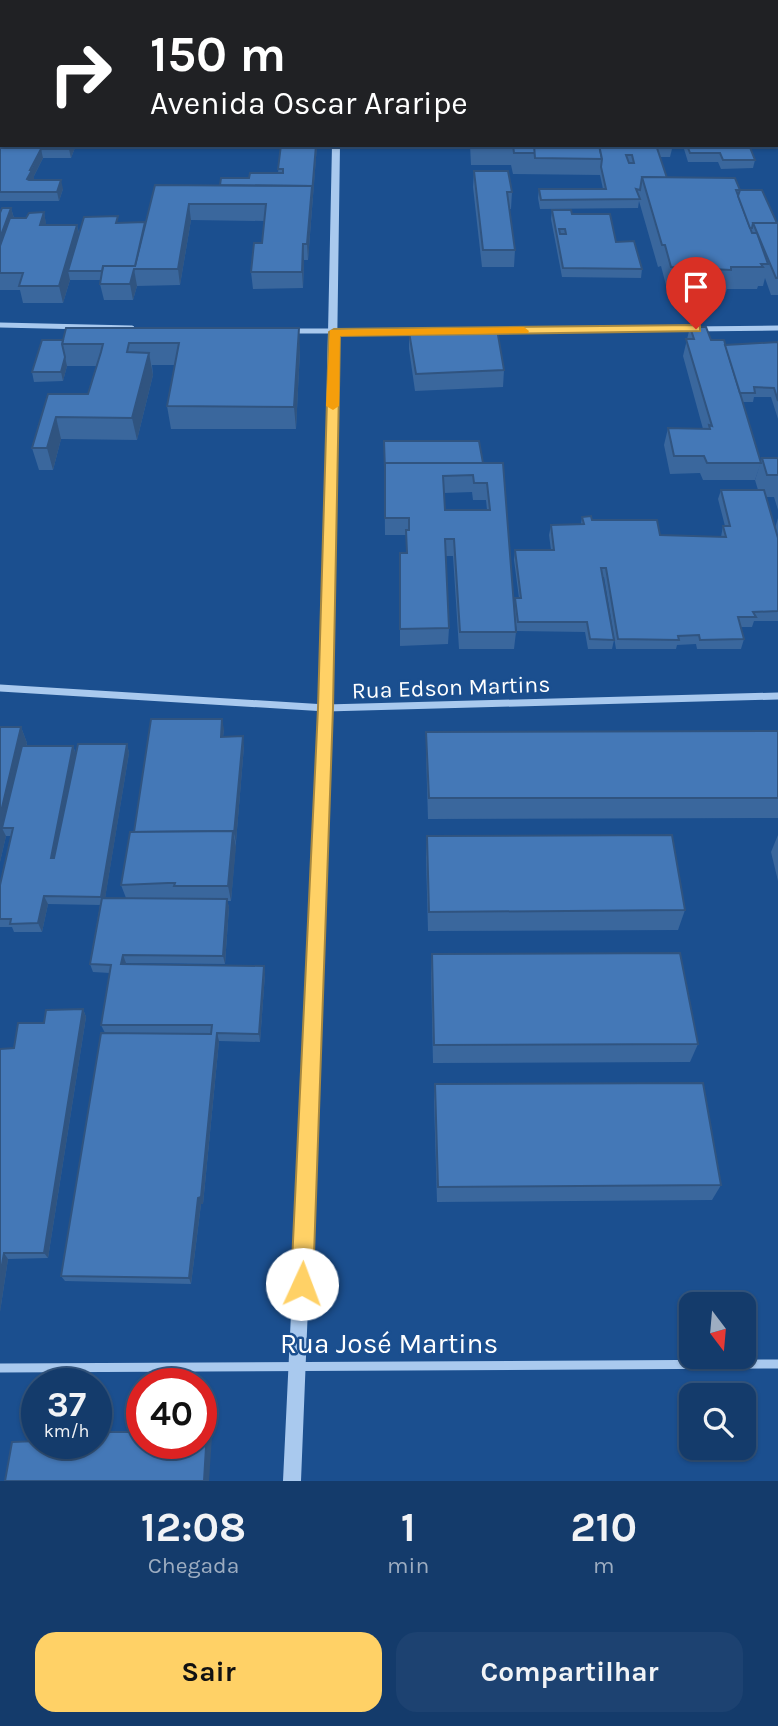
<!DOCTYPE html>
<html lang="pt">
<head>
<meta charset="utf-8">
<style>
  :root { --surface:#143b6b; --page:#1d4271; --text:#f1f3f6; --muted:#9dadc1; --line:#33557e; --accent:#ffd166 }
  body { margin:0; font-family:Karla,sans-serif; background:var(--page); color:var(--text); height:100vh; display:flex; flex-direction:column; font-size:26px; white-space:nowrap }
  * { box-sizing:border-box; margin:0 }
  p { font-size:23px; color:var(--muted) }
  .icon { flex:none; width:38px; height:38px; fill:none; stroke:currentColor; stroke-width:2; stroke-linecap:round; stroke-linejoin:round }
  .map { position:relative; height:1481px; overflow:hidden }
  .details { display:flex; flex-direction:column; background:var(--surface); flex:1 }
  .details>* { flex:none }
  .hud { position:absolute; left:0px; top:0px; width:779px; height:147px; box-shadow:0 2px 5px #0004,0 0 0 2px var(--line); background:#202124; color:#fff; overflow:hidden }
  .needle { width:46px; rotate:164deg }
  .fabs { position:absolute; left:679px; top:1292px; display:grid; gap:14px }
  .fabs a { display:grid; place-items:center; width:77px; height:77px; border-radius:14px; background:var(--surface); box-shadow:0 2px 5px #0004,0 0 0 2px var(--line); font-size:35px }
  .speed { position:absolute; left:21px; top:1368px; display:flex; gap:14px; font-size:35px; font-weight:700; text-align:center }
  .speed>* { display:grid; place-content:center; width:91px; height:91px; border-radius:50%; background:var(--surface); box-shadow:0 2px 5px #0004,0 0 0 2px var(--line); line-height:1 }
  .speed small { font-size:18px; font-weight:400 }
  .speed .limit { border:10px solid #d22; background:#fff; color:#111 }
  .pin { position:absolute; display:grid; place-items:center; width:60px; height:60px; color:#fff; margin:-72px -30px; border-radius:50% 50% 50% 0; rotate:-45deg; box-shadow:0 0 7px #0007 }
  .pin .icon { rotate:45deg }
  .me { position:absolute; width:77px; margin:-38px; rotate:2deg; stroke-linejoin:round; filter:drop-shadow(0 0 5px #0008) }
  .turn { display:flex; align-items:center; gap:24px; height:147px; padding:0 35px; font-size:32px }
  .turn .icon { width:91px; height:91px; stroke-width:2.5 }
  .turn b { display:block; font-size:49px; line-height:60px }
  .eta { display:flex; justify-content:space-evenly; align-items:center; height:119px; text-align:center }
  .eta b { font-size:42px; font-weight:700; line-height:49px }
  .action { display:flex; gap:14px; margin-top:auto; padding:14px 35px }
  .action a { flex:1; height:80px; border-radius:21px; background:var(--accent); color:#111; font-size:28px; font-weight:700; line-height:80px; text-align:center }
  .action a+a { background:var(--page); color:var(--text) }
  .map>svg:first-child { display:block }
  .lines { fill:none; stroke-linecap:round; stroke-linejoin:round }
  .minor-far2 { stroke:#a9c9ee; stroke-width:5 }
  .minor-far1 { stroke:#a9c9ee; stroke-width:7 }
  .minor { stroke:#a9c9ee; stroke-width:9 }
  .tertiary { fill:#a9c9ee; fill-rule:evenodd }
  .wall { fill:#3a679d; fill-rule:evenodd }
  .shaded-wall { fill:#305480 }
  .building { fill:#4478b7; stroke:#305480; stroke-width:2; fill-rule:evenodd }
  .route { fill:#ffd166; stroke:#a68842; stroke-width:2 }
  .slow { fill:#f59e0b }
  .labels { text-anchor:middle; stroke-width:5; stroke-linejoin:round; paint-order:stroke }
  .street-label { font-size:23px; fill:#fff; stroke:#1b4f8f }
  .near-street-label { font-size:28px; fill:#fff; stroke:#1b4f8f }
</style>
</head>
<body>
<div class="map">
<svg width="778" height="1481" viewBox="0 0 778 1481">
  <rect width="100%" height="100%" fill="#1b4f8f"/>
  <g class="lines">
    <g class="minor-far2">
      <path d="M0 325 132 328"/>
      <path d="M291 331H440"/>
      <path d="M487 331 778 328"/>
    </g>
    <path class="minor-far1" d="M0 688 326 708 778 696"/>
    <path class="minor" d="M0 1368 778 1364"/>
    <g class="tertiary">
      <rect x="345" y="0" width="6" height="2"/>
      <path d="M332 145H340L332 708 301 1481H283L320 708Z"/>
    </g>
  </g>
  <g class="wall">
    <rect x="455" y="0" width="97" height="2"/>
    <path d="M607 0H641H638V2H607Z"/>
    <path d="M659 0H697H687V2H659Z"/>
    <path d="M712 0H778V5H777V2L713 1Z"/>
    <rect x="777" y="9" width="1" height="80"/>
    <path d="M0 124 76 145 71 158H43L34 176V180L63 189 59 201H0Z"/>
    <path d="M223 145H317L308 260H304L303 288 253 289 251 272 262 243 264 221 191 220 180 285 137 286 133 300H104L100 284 101 280H70L63 303H23L20 290H0V213L11 208 14 218H26L44 212 46 225H77L79 233 119 223 145 222 220 185 249 178 278 173 281 147H245V146Z"/>
    <path d="M470 145H775V146L750 147 755 160 753 168 721 169 718 162H688L684 149H672L670 157H660L667 178 740 190 778 223V295H771L765 278 763 286H758L757 289H727L726 292 667 289 661 266 658 267 639 201 638 208 540 209 538 198 539 189H603L600 175 513 174 511 165H471Z"/>
    <path d="M474 171 512 192 511 209H509L515 250 514 267H482L473 187Z"/>
    <path d="M552 210 572 214 616 242 642 269 641 278 562 277 551 219Z"/>
    <path d="M690 327 711 340 725 345 778 342V419L771 397H754L753 402H743L761 463 755 480H703L700 473 670 474 664 445 668 428 703 429 683 356Z"/>
    <path d="M66 328 300 350 296 429H171L167 406 175 365H152L153 375 137 440 61 439 53 470H39L32 448 48 394H88L97 366H67L63 381 34 382 32 372 63 340Z"/>
    <path d="M409 332 504 370 503 387 415 391 409 349Z"/>
    <path d="M384 441 483 463 514 605 515 598H519L514 560 515 550H551L549 535 551 525 581 524 582 517 592 520 660 535 721 537 723 526H725L718 499 721 490H758L755 480 762 458H778V510L774 497H766L775 528 778 518V621H754L752 627H741L744 639 741 649H697L696 644 677 645 676 649H616L604 577H603L614 640 612 649H588L585 632 517 631 515 619 516 632 514 649H459L453 556H446L449 628 448 644 400 646V553H406V535H385ZM472 492 473 500H486L487 510H445L444 493Z"/>
    <path d="M0 727H21L27 743V746H73L76 754 127 744 129 753 105 898H126L121 885 134 832 224 729 223 737 244 746 231 901H227L229 907 225 964 126 963V964L264 966 265 974 260 1042 219 1041 203 1204H201L191 1284 65 1281 61 1276 211 1033H105L101 1025 110 973 93 972 90 964 100 905 48 904 42 932H14L12 927H0V885L11 836H6L0 862Z"/>
    <path d="M778 731V818L428 819 426 753V732Z"/>
    <path d="M778 835V881L771 852Z"/>
    <path d="M427 836 685 910 678 930 428 931 426 857Z"/>
    <path d="M432 954 698 1044 690 1062 433 1063 431 973Z"/>
    <path d="M83 1009 86 1017 48 1258 8 1259 0 1312 14 1048 44 1023Z"/>
    <path d="M435 1084 721 1185 712 1200 437 1202 434 1101Z"/>
  </g>
  <g class="shaded-wall">
    <path d="M2 20V31L0 35V23Z"/>
    <path d="M71 145H76L71 158 69 149Z"/>
    <path d="M316 145H317L308 260 307 244Z"/>
    <path d="M41 149 43 158 34 176V179L29 188 27 179Z"/>
    <path d="M61 180 63 189 59 201 57 192Z"/>
    <path d="M189 204 191 220 180 285 178 269Z"/>
    <path d="M11 208 17 229 0 273V238Z"/>
    <path d="M44 212 47 229 40 225Z"/>
    <path d="M77 225 80 241 68 271 70 280 63 303 59 286Z"/>
    <path d="M303 244 304 260 303 288 302 272Z"/>
    <path d="M134 269 137 286 133 300 130 284Z"/>
    <path d="M299 328 300 350 296 429 294 407Z"/>
    <path d="M149 353 153 375 137 440 132 418Z"/>
    <path d="M65 357 67 366 63 381 61 372Z"/>
    <path d="M56 417 61 439 53 470 47 448Z"/>
    <path d="M222 719 224 729 222 746 221 737Z"/>
    <path d="M21 727 27 743 8 828H2L6 836 0 862V816Z"/>
    <path d="M243 736 244 746 236 843 234 834Z"/>
    <path d="M127 744 129 753 104 905 101 897Z"/>
    <path d="M73 746 76 755 55 867 51 858Z"/>
    <path d="M233 831 236 847 231 901 228 886Z"/>
    <path d="M44 896 48 904 42 932 38 923Z"/>
    <path d="M227 899 229 907 225 964 223 956Z"/>
    <path d="M123 955 126 963 124 972 121 964Z"/>
    <path d="M264 966 265 974 260 1042 259 1034Z"/>
    <path d="M83 1009 86 1017 48 1258 44 1253Z"/>
    <path d="M217 1033 219 1041 203 1204H201L191 1284 189 1278Z"/>
    <path d="M4 1253 8 1259 0 1312V1276Z"/>
    <path d="M207 1430 212 1437 209 1481H204Z"/>
  </g>
  <g class="building">
    <path d="M68 0H304V2H67Z"/>
    <path d="M378 0 446 1V2H378Z"/>
    <rect x="456" y="0" width="81" height="2"/>
    <path d="M777 13 778 14V39H777Z"/>
    <path d="M777 45H778V72L777 70Z"/>
    <path d="M777 109H778V131L777 129Z"/>
    <path d="M2 120V145H71L69 149H41L30 170H32L27 179 29 180H61L57 192H0V124Z"/>
    <path d="M281 145H316L312 193V186L220 185 221 178H249L250 173H283V169H278Z"/>
    <path d="M513 145H534L536 153H514Z"/>
    <path d="M534 145H599L602 159 535 158Z"/>
    <path d="M599 145H671L672 148H657L667 178 642 177 640 190 636 189 640 199 541 200 539 189H606L601 167 602 159ZM626 155H632L634 163H629Z"/>
    <path d="M687 145H749L755 160H723L720 153H690Z"/>
    <path d="M474 171H508L512 192H507L515 250H483Z"/>
    <path d="M642 177 735 178 740 190H736L752 233H757L768 264H761L763 267H731V270L671 267 665 245H662Z"/>
    <path d="M155 185 312 186 307 244H303L302 272H251L254 243H262L266 204H189L178 269H134L130 284H100L103 266H135Z"/>
    <path d="M740 190H762L777 223H753L752 228H750L738 196Z"/>
    <path d="M2 208H11L0 238V213Z"/>
    <path d="M552 210H571L572 214H610L616 242 634 241 642 269 563 268ZM559 229H565L566 234H560Z"/>
    <path d="M44 212 40 225H77L59 286H19L23 273H0V246L10 218H26L29 213Z"/>
    <path d="M118 216 116 223 145 222 135 266H103L102 271H68L84 217Z"/>
    <path d="M753 223H778V278H776Z"/>
    <path d="M690 327H706L711 340H724L761 463H707L704 456H674L668 428 710 429 709 425 712 426 686 339H694Z"/>
    <path d="M66 328H299L294 407 167 406 179 343H129L127 352 149 353 132 418 56 417 47 448H32L48 394H88L101 352 103 344H62Z"/>
    <path d="M497 329 504 370 416 374 409 332Z"/>
    <path d="M42 340H63L62 344 65 357 61 372H32Z"/>
    <path d="M778 342V401L774 388 754 387 755 393H740L725 345Z"/>
    <path d="M384 441H479L483 463H385V471Z"/>
    <path d="M762 458H778V475H767Z"/>
    <path d="M385 463H503L516 632H460L454 539H445L449 628 400 629V553H407L406 530H409V518H385ZM473 475 474 483H487L490 510H445L443 476Z"/>
    <path d="M721 490H764L778 538V611L753 612 756 617H738L744 639 700 640 699 635 678 636 679 640 618 639 606 568H601L614 640 590 639 587 622H518L515 598H521L515 550H554L551 525 584 524 582 517 591 516 592 520H657L660 535 726 537 723 526H730Z"/>
    <path d="M151 719H222L221 737 243 736 234 834 233 831 134 832Z"/>
    <path d="M0 727H21L0 816Z"/>
    <path d="M778 731V798H429L426 732Z"/>
    <path d="M78 744H127L101 897 44 896 38 923 10 924 11 919H0V885L13 828H2L22 746H73L51 858H54Z"/>
    <path d="M233 831 228 886H174L175 883H168L121 885 130 832Z"/>
    <path d="M672 835 685 910 429 912 427 836Z"/>
    <path d="M102 898 227 899 223 956 123 955 121 964 264 966 259 1034 217 1033 201 1197 198 1198 189 1278 61 1276 101 1033 211 1034 212 1025H101L111 965 90 964Z"/>
    <path d="M680 953 698 1044 434 1045 432 954Z"/>
    <path d="M83 1009 44 1253H4L0 1276V1049L14 1048 18 1023H44L46 1010Z"/>
    <path d="M703 1083 721 1185 438 1187 435 1084Z"/>
    <path d="M207 1430 204 1481H5L12 1442 37 1441V1444H96V1432H142V1444H201V1431Z"/>
  </g>
  <path class="route" d="M696 325 700 326V331L340 336 333 708 313 1284 310 1292 302 1295 294 1292 291 1284 318 708 329 332 334 329Z"/>
  <path class="slow" d="M524 327 529 331 528 333 340 336 339 406 333 410 326 406 330 330Z"/>
  <g class="labels">
    <g class="street-label">
      <text transform="translate(451 687) rotate(-2)" y="8">Rua Edson Martins</text>
    </g>
    <g class="near-street-label">
      <text x="389" y="1353">Rua José Martins</text>
    </g>
  </g>
</svg>
<div class="fabs">
<a><svg class="needle" viewBox="-14 -14 28 28"><path d="M0-13l5 13h-10z" fill="#e53935"/><path d="M0 13l5-13h-10z" fill="#9dadc1"/></svg></a>
<a><svg class="icon" aria-label="search" viewBox="0 0 24 24"><circle cx="10" cy="10" r="6"/><path d="M15 15l6 6"/></svg></a>
</div>
<div class="speed"><div>37<small>km/h</small></div><div class="limit">40</div></div>
<div class="pin" style="left:696px;top:329px;background:#d93025"><svg class="icon" aria-label="arrive" viewBox="0 0 24 24"><path d="M6 21V4h12l-3 4 3 4H6"/></svg></div>
<svg class="me" style="left:302px;top:1284px" viewBox="-20 -20 40 40"><circle r="19" fill="#fff"/><path d="M0-13L10 11 0 6-10 11z" fill="#ffd166"/></svg>
<div class="hud">
<div class="turn"><svg class="icon" aria-label="right" viewBox="0 0 24 24"><path d="M7 20v-9h11M14 6l5 5-5 5"/></svg><div><b>150 m</b>Avenida Oscar Araripe</div></div>
</div>
</div>
<section class="details">
<div class="eta">
<div><b>12:08</b><p>Chegada</p></div>
<div><b>1</b><p>min</p></div>
<div><b>210</b><p>m</p></div>
</div>
<div class="action"><a>Sair</a><a>Compartilhar</a></div>
</section>
</body>
</html>
